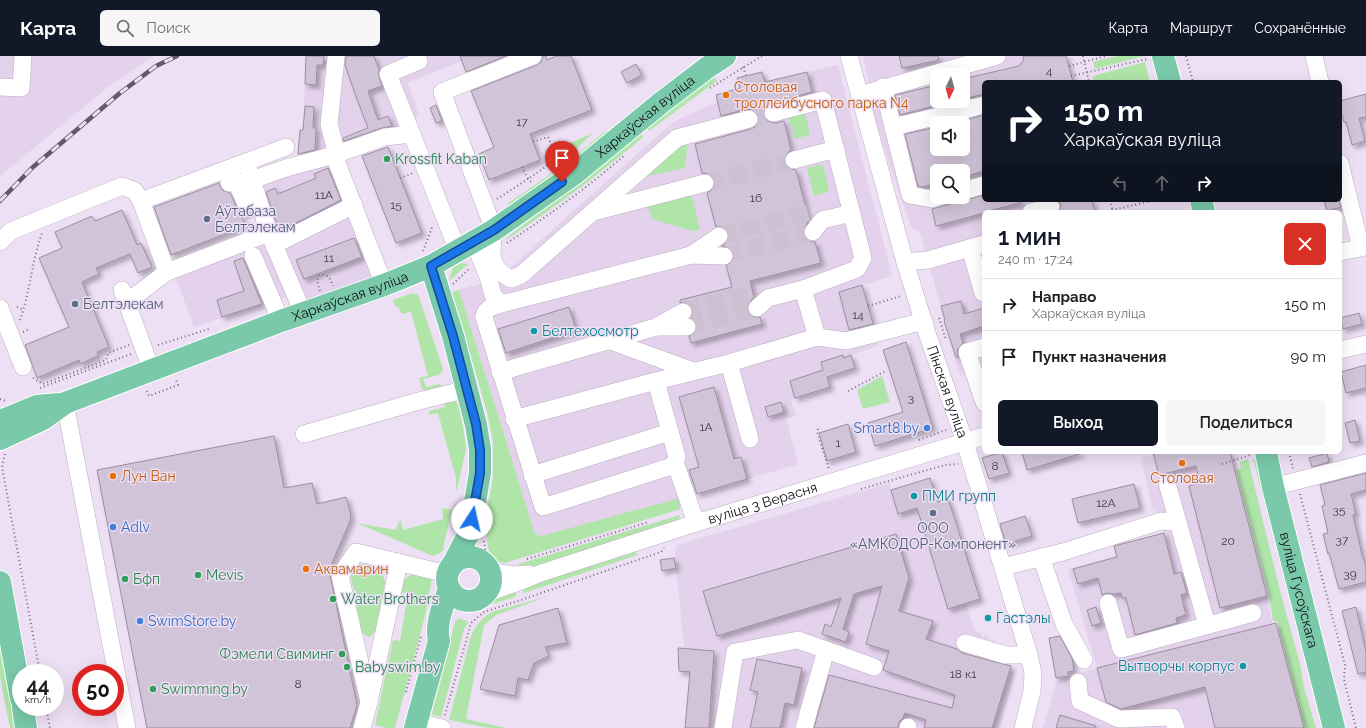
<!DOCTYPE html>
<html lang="ru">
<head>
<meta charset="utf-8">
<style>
  :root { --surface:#fff; --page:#f6f6f6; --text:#202124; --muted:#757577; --line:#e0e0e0; --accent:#111827 }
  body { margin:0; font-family:Raleway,sans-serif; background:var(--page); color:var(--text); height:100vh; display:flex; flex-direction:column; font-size:15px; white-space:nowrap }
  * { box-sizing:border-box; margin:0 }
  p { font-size:13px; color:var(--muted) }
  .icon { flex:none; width:22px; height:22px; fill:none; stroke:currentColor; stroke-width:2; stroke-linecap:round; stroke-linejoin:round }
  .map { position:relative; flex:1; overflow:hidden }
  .drawer { position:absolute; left:982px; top:154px; width:360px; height:244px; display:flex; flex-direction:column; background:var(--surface); border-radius:6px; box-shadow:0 4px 16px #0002 }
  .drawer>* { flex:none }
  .top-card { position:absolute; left:982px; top:24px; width:360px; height:122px; border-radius:6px; box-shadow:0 4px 16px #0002; background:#111827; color:#fff; overflow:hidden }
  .needle { width:26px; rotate:185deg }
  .fabs { position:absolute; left:930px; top:12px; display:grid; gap:8px }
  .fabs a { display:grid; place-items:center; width:40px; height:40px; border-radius:6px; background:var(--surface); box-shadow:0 4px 16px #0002; font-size:20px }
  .speed { position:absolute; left:12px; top:608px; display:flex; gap:8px; font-size:20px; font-weight:700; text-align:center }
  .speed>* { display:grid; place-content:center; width:52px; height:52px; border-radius:50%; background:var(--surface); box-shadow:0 4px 16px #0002; line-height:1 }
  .speed small { font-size:10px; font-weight:400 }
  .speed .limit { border:6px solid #d22; background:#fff; color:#111 }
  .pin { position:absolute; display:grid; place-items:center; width:34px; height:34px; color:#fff; margin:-41px -17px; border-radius:50% 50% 50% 0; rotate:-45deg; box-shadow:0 0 4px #0007 }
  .pin .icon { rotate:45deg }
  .me { position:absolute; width:44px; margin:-22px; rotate:10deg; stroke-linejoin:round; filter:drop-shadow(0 0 3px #0008) }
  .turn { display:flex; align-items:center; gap:14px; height:84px; padding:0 16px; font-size:18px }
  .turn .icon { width:52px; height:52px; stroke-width:2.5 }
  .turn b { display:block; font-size:28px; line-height:34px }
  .lanes { display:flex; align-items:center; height:38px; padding:0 16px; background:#0003; justify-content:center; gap:20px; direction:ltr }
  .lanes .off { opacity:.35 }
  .round { display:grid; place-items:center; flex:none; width:42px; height:42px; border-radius:6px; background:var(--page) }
  .overview { display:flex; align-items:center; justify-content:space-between; height:68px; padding:0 16px }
  h1 { font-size:24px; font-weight:600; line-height:30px; color:var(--accent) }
  .button { display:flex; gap:8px; margin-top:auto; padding:8px 16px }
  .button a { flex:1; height:46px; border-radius:6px; background:var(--accent); color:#fff; font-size:16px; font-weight:600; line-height:46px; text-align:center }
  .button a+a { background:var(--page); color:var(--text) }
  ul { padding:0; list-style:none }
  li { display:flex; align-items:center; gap:12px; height:52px; padding:0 16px; border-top:1px solid var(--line) }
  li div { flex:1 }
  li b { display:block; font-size:15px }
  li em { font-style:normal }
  header { display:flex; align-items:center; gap:24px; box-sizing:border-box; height:56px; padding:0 20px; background:var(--accent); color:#fff }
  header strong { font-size:19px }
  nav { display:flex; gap:22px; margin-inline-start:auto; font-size:14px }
  .search { width:280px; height:36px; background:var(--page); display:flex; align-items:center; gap:10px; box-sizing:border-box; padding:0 14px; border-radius:6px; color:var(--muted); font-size:15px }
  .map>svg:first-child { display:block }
  .built { fill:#e4d1ec; fill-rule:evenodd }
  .green { fill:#b0e5a9 }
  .building { fill:#d1c3d8; stroke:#9b8ea1; filter:url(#shadow) }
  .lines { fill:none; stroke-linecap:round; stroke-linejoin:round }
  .minor-tunnel { stroke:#ccc0d2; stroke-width:17; stroke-dasharray:17 8; stroke-linecap:butt }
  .minor-casing { stroke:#bcaec2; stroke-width:18 }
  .major-casing { stroke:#fff; stroke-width:24 }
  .path { stroke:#776e7b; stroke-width:2; stroke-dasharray:1 3; stroke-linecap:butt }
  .minor { stroke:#fff; stroke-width:17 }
  .major { stroke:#79c9aa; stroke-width:22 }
  .rail-casing { stroke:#625965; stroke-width:4.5 }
  .rail { stroke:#eddff4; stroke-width:3; stroke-dasharray:9; stroke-linecap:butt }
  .route-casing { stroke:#114b97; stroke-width:10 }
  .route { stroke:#1a73e8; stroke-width:7 }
  .food-dot { fill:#e8710a; stroke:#eddff4; stroke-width:1.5 }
  .leisure-dot { fill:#2e9e5b; stroke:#eddff4; stroke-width:1.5 }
  .service-dot { fill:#5c6f8a; stroke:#eddff4; stroke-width:1.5 }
  .culture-dot { fill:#0f9aa8; stroke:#eddff4; stroke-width:1.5 }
  .shop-dot { fill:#3f7fe0; stroke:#eddff4; stroke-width:1.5 }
  .labels { text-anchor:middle; stroke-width:3; stroke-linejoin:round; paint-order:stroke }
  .number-label { font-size:12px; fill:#423a45 }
  .food-label { font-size:14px; fill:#c56008; stroke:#eddff4; text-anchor:start }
  .street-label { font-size:14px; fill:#120d14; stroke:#eddff4 }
  .leisure-label { font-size:14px; fill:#27864d; stroke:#eddff4; text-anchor:start }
  .service-label { font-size:14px; fill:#4e5e75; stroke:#eddff4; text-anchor:start }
  .culture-label { font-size:14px; fill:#0d838f; stroke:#eddff4; text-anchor:start }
  .shop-label { font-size:14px; fill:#366cbe; stroke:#eddff4; text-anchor:start }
</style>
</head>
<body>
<header>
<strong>Карта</strong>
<div class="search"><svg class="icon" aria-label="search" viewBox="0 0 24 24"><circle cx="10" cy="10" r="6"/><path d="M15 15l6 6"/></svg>Поиск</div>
<nav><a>Карта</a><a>Маршрут</a><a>Сохранённые</a></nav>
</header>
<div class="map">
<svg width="1366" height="672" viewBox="0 0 1366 672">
  <defs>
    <filter id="shadow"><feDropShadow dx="3.5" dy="3.5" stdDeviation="2" flood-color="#0004"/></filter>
  </defs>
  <rect width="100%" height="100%" fill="#eddff4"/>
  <g class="built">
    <path d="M0 0H153L108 31 0 120Z"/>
    <path d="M306 0H473L408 27 419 60 413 62 414 66 298 103 300 74H303Z"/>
    <path d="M863 0H1023L1031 26H984V144H1092L1095 156H984V312L960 320 920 176 911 171 872 57 875 45 871 35ZM937 19H963V45H937ZM937 67H963V93H937ZM937 115H963V141H937Z"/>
    <path d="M838 9 892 220 862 229 879 289 851 299 855 312 827 321 830 331 791 344 796 360 786 363 798 408 687 441 541 480 535 478 459 234 479 228 507 215 571 157 673 66 717 46 716 39 740 32 737 22 762 16 765 26Z"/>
    <path d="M340 100 385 217 293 253 245 136Z"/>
    <path d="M264 186 287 241 194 271 175 219Z"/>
    <path d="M1153 396H1230L1231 401 1221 404 1225 419 1235 416 1267 540 1272 567 1276 566 1304 672H1043L1057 624 1097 612 1068 513 1117 499 1114 489 1164 477 1158 456 1153 454 1141 402 1154 398Z"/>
    <path d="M930 422 938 446 948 442 980 543 966 547 975 576 980 575 982 581 988 579 989 585 995 584 997 589 1001 588 1011 610 1014 622 1000 672H685L690 616 679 615 678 592 684 591 676 512 674 502 677 489 890 427 891 434Z"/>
  </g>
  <g class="green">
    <path d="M1117 0H1144L1095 13 1093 6Z"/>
    <path d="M1145 6 1150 26H1094L1093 20Z"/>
    <path d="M714 21 717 25 649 75 645 71Z"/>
    <path d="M804 53 810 76 809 79 795 83 787 56Z"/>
    <path d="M615 71 575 103 573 102 602 78Z"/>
    <path d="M593 77 569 100 566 94 570 87Z"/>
    <path d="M640 77 643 81C599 119 553 153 504 185L510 179 586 122Z"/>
    <path d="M688 84 685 112 643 121Z"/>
    <path d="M820 109 823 110 829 133 828 136 814 140 807 112Z"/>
    <path d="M561 111V115L511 149 507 148Z"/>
    <path d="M692 140 700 174 692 175 652 163 648 150Z"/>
    <path d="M462 207 468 208 450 224C450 215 453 209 462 207Z"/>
    <path d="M459 234 535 478 541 480 680 442V453L505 507C487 505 488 490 486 475L482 473 490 440 493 421V384L487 356 452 236Z"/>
    <path d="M412 237 418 239 419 241 443 313V315L439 319 423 323 426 331 440 328 444 333 426 337 422 332 419 322 428 320 411 256 402 258 399 252 395 250 393 244Z"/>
    <path d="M882 320 890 346 863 353 857 334Z"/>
    <path d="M452 344 458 348 464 376 466 394 456 437V422L438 357 429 359V355L445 351 444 346Z"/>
    <path d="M1258 401 1312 628 1253 403Z"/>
    <path d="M1248 403 1279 531 1300 608 1304 631 1316 672H1305L1277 565H1273L1269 539 1236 414 1241 413 1240 406Z"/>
    <path d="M442 452 452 454 442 496 433 500 357 467 396 474 399 465H401L403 474 443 463Z"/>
    <path d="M680 459 679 463 671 468 519 515 518 510 519 508Z"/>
    <path d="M636 496 637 499 524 537 522 531Z"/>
    <path d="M357 508H365L382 517 385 526 376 574 370 581 365 579 362 576 356 549 359 547 356 534 354 535 350 518Z"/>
    <path d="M416 518H420L432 523 425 560 395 672H386L375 669 393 584 400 585 408 538 400 536C403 525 404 520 416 518Z"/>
    <path d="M515 534 516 538 515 541 468 556H463L472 548Z"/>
    <path d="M549 540 496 559 484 569 466 663 506 672H489L449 664 471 580C476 569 482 562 492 556Z"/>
    <path d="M458 562 467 565 468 567 464 573 441 661 433 659 432 657 455 566Z"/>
    <path d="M0 588 17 672H10L0 621Z"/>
  </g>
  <g class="building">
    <path d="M306 0H324L323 9H317L316 29 305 28Z"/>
    <path d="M348 0H374L379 14V21L382 30 368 35 378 64 388 60 392 70 382 72 344 85 343 82 368 72 357 43 345 9 346 1Z"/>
    <path d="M460 0H506L466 16Z"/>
    <path d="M543 0H546L547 4 556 0H571L592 54 530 78 540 104 489 124 479 98 494 91 471 35 537 9 541 6Z"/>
    <path d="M899 0H938L939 4 902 12Z"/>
    <path d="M1023 0H1066L1073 26H984V38L963 43V23L1019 10 1024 4Z"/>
    <path d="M636 8 642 19 627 27 621 16Z"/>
    <path d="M762 16 765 26 807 16 812 36 770 47 766 50 764 54 763 59 766 64 770 66 776 67 784 65 791 94 787 97 785 101 784 107 787 111 791 113 796 114 809 164 803 174 804 180 807 184 815 186 821 207 750 225 754 241 748 249 747 254 749 258 754 261H760L762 268 691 287 689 280 695 276 697 271 695 266 691 262 693 257 692 251 688 247H680V244L732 231 726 209 732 206 734 200 733 196 730 192 722 190 728 185 729 179 727 175 724 171H716L707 137 712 134 714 130 715 124 712 120 708 118 702 117 695 88 751 73 756 70 758 66 759 61 756 56 752 54 746 53 721 60 716 39 740 32 737 22Z"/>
    <path d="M937 29V49L900 59 895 39Z"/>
    <path d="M1366 38V61L1359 62 1365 85 1352 89 1346 66H1344L1340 52V45Z"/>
    <path d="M436 49 442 65 436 67 430 52Z"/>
    <path d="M305 50 314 51 313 72H316L315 94 298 98 300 74H303Z"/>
    <path d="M984 59V115L963 121V115H937V127L922 131 918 130 905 78 937 71V93H963V65Z"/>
    <path d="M388 91 422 177 396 187 362 100Z"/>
    <path d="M328 112 341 144 298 166 279 174 266 136 275 132 278 138 316 122 314 118Z"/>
    <path d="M219 127 220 130 222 134 230 137 246 170 171 199 154 151Z"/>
    <path d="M984 139V144H1021V147L984 156V157L936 170 932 153Z"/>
    <path d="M1058 144H1092L1095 156H1059L1061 149Z"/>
    <path d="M1324 144H1339L1341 151 1327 155Z"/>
    <path d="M122 154 137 189 141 187 152 211 138 217 130 198 96 212 99 218 82 226 109 291 97 296 98 300 80 308 79 304 37 322 25 289 69 271 39 202 62 192 55 176 92 160 95 165Z"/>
    <path d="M354 182 362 201 304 223 296 204Z"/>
    <path d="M243 202 262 248 222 261 217 244 244 235 234 205Z"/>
    <path d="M862 229 873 268 849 274 839 236Z"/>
    <path d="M961 245 964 258 984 252V270L960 278 963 287 957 294 958 301H956L944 265 945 264 941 250Z"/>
    <path d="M569 251 576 274 506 297 498 273Z"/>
    <path d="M1359 257 1362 268 1343 273 1340 262Z"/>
    <path d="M906 286 933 372 875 390 868 367 903 356 883 294Z"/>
    <path d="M843 299 844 302 851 299 855 312 827 321 830 331 795 342 790 325 823 314 821 306Z"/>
    <path d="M1366 309V332L1346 337 1341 316Z"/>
    <path d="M714 331 734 403 741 401 747 423 697 438 689 414 699 411 679 341Z"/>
    <path d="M781 346 784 356 768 361 765 351Z"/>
    <path d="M1355 364 1360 385 1350 387 1345 367Z"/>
    <path d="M848 368 856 396 827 405 819 377Z"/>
    <path d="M274 380 284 432 312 427 317 448 346 441 351 459 350 465 329 514 357 649 350 672H147L97 414Z"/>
    <path d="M1002 396 1009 417 989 423 982 402Z"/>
    <path d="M1022 396H1080V398L1027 414Z"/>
    <path d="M1153 396H1230L1267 540 1220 552 1189 430 1200 427 1196 410 1159 419Z"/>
    <path d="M1327 397 1329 406 1312 411 1309 402Z"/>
    <path d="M1366 417V434L1351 438 1356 458 1353 459 1362 499 1366 510V526L1339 533 1329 497 1328 498 1323 478 1328 477 1322 450 1325 449 1320 429Z"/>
    <path d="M930 422 938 446 948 442 980 543 948 553 917 452 898 458 891 434Z"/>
    <path d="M1134 428 1140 452 1078 467 1072 443Z"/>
    <path d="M1025 460 1032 480 1006 488 1000 468Z"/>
    <path d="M1164 477 1174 518 1181 516 1187 537 1181 539 1186 559 1176 562 1177 567 1135 579 1126 542H1122L1121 537 1113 538 1106 537 1102 539 1098 522 1078 528 1073 513 1117 501 1114 490Z"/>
    <path d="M896 478 909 522 899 555 933 565 926 583 957 593 962 597 1011 610 992 672H924L926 664 905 657 903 662 899 666 898 672H814L829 619 952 652 955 639 883 614 889 595 866 588 882 530 854 538 843 573 849 576 846 586 822 578 825 568 831 571 841 542 717 580 703 535Z"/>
    <path d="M674 502 676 512 662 515 660 504Z"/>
    <path d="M1096 551 1101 567 1092 570 1087 554Z"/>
    <path d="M1356 551 1366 596V616L1358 618 1342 555Z"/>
    <path d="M558 552 567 587 545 591 549 600 534 607 528 624 518 622 515 640 480 633 499 569Z"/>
    <path d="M1276 567 1304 672H1215L1205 631 1121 653 1106 646 1097 612Z"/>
    <path d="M1060 580 1072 602 1074 615 1068 616 1069 620 1056 622 1049 582Z"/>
    <path d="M678 592 714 595 709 672H685L690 616 679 615Z"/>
    <path d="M757 603 802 612 794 649 785 647 780 672H750L758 636 750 634Z"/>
    <path d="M1060 659 1096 670 1095 672H1056Z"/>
  </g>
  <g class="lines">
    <g class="minor-tunnel">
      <path d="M749 63 773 57"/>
      <path d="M705 127 794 104"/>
      <path d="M246 148 252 162"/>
      <path d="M719 180 808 157"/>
      <path d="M724 200 813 176"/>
      <path d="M683 256 754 237"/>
      <path d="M687 271 757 252"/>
    </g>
    <g class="minor-casing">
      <g id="minor">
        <path d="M533 0 442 36 494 174C491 197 488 212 511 223L521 219 677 82 749 63"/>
        <path id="s1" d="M849 0 905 206 927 277 965 386 1029 599 1033 617 1032 635 1023 672"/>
        <path d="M1314 0 1320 26"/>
        <path d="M419 5 388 18 458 195"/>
        <path d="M0 31 21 32 23 0"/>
        <path d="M883 31 910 139 932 143 939 141"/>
        <path d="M860 39 997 0"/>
        <path d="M773 57 823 44 863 202 857 213 803 233 817 281"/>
        <path d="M893 71 984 49"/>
        <path d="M794 104 836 93"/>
        <path d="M246 106 286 91"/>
        <path d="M1340 107 1361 192 1340 196"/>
        <path d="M252 124 286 112 334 99 336 95 329 68 336 2"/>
        <path d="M229 127 236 125 246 148"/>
        <path d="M963 135 984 129"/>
        <path d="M141 145 167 216"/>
        <path d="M597 155 705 127"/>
        <path d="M1031 156 1051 151"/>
        <path d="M813 176 822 164 852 157"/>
        <path d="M0 186 11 175 122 130 135 135 141 145 246 106 252 124 269 177 303 257"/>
        <path d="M474 186 489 224 493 239 501 248C492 251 486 251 484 261L543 451 672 410 675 406 677 401 656 325 514 363"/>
        <path d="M274 189 354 149"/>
        <path d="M970 192 983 237H984"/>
        <path d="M691 199 719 180"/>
        <path d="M253 200 281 265"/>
        <path d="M905 206 928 204 984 188"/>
        <path d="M384 229 334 99 385 81 412 78"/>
        <path d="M122 234 152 315"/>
        <path d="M127 246 167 216 269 177"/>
        <path d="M501 248 691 199 724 200"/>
        <path d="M0 252 23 311"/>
        <path d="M757 252 768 242 803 233"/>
        <path d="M658 271H687"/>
        <path d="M608 284 693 315"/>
        <path d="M984 291 967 296 984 346"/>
        <path d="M1340 294 1366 288"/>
        <path d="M729 307 750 383"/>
        <path d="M500 316 656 271 683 256"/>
        <path d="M656 325 729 307 817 281 846 285 924 265"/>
        <path d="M65 347 127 672"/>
        <path d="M304 378 419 345 467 333"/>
        <path d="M675 406 696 467"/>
        <path d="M532 419 670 376"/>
        <path d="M1167 427 1207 569"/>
        <path d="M1273 431 1366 407"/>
        <path d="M1041 501 1064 568 1084 604"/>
        <path d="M1003 511 1063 496 1161 465 1177 466"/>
        <path d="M489 515 513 519 529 518"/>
        <path id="s2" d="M487 537 519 526 541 517 696 467 984 380"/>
        <path d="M1108 547 1121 593 1253 557"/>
        <path d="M965 587 1005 599H1029"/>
        <path d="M1078 626 1080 645 1119 663 1172 661 1176 672"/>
        <path d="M369 646 340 520 356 496 447 518"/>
        <path d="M417 666 442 672"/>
        <path d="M362 672 369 646 399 506"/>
        <path d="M723 672 735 596 798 584 874 611"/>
        <path d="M804 672 826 594"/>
        <path d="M908 672V671"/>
      </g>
    </g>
    <g class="major-casing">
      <g id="major">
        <path d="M1163 0 1170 26"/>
        <path d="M1201 144 1204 156"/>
        <path d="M431 210 453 280 476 369 480 393V417L470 475 453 508"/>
        <path d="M0 365 37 350 60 348"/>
        <path id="s3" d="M0 383 43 363 65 347 281 265 384 229 431 210 494 174 574 118 662 46 708 11 725 0"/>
        <path id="s4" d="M1266 396 1273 431 1334 672"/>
        <circle cx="469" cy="523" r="22"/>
        <path d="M0 526 21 642"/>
        <path d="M23 651 26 672"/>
        <path d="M415 672 439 585C435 568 443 550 449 533"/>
      </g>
    </g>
    <g class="path">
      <path d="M1083 0 1089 26"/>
      <path d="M1186 0 1193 26"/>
      <path d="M1069 10 1106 0"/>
      <path d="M743 11 746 20"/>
      <path d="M1071 20 1147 3"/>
      <path d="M710 32 762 0"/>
      <path d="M533 86 548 81 559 109"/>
      <path d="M522 111 528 123 557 103"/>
      <path d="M400 122 413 117"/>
      <path d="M497 143 528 123 532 127"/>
      <path d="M1110 144 1113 156"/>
      <path d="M1104 156 1155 144"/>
      <path d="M507 187C548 160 588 131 625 99"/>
      <path d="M423 195 433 169"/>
      <path d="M453 228 469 213"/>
      <path d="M320 235 317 224 320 219C328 217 331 224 333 230"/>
      <path d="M868 250 901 240"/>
      <path d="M17 251 24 254"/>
      <path d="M939 262 946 284"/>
      <path d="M20 264C30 236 32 205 42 177"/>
      <path d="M23 276 30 273"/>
      <path d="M158 289 209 273"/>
      <path d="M33 322 43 328 106 304 108 297 129 289"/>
      <path d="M40 332 131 298"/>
      <path d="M147 335 149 340 178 329 176 324"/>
      <path d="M848 335 884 316"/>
      <path d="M0 343 6 345"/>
      <path d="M818 373 817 376 829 413"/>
      <path d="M919 384 946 374"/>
      <path d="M1289 396 1293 413"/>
      <path d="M5 398 2 411 40 617"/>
      <path d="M1222 408 1250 399"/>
      <path d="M861 433 945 409 958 408"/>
      <path d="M1300 438 1345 609 1344 623 1356 672"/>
      <path d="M484 485 486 498 489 501"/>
      <path d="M527 503 649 466"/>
      <path d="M406 636 421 580"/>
      <path d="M46 651 50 672"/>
      <path d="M445 659 471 567 484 556 521 544 661 496 664 492"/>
    </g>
    <use href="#minor" class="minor"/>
    <use href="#major" class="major"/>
    <g class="rail-casing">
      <path id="rail" d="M0 145 33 111 120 37 156 10 177 0"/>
    </g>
    <use href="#rail" class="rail"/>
  </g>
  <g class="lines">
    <g class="route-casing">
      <path id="route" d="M472 463 480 417V394L476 368 453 280 431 210 494 174 562 126"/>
    </g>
    <use href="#route" class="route"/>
  </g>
  <g class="food-dot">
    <circle cx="726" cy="39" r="4"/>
    <circle cx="1182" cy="407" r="4"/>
    <circle cx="113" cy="420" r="4"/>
    <circle cx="306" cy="513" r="4"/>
  </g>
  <g class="leisure-dot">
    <circle cx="387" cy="103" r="4"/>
    <circle cx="198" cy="519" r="4"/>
    <circle cx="125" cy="523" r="4"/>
    <circle cx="333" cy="543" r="4"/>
    <circle cx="342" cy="598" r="4"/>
    <circle cx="347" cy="611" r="4"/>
    <circle cx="153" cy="633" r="4"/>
  </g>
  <g class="service-dot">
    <circle cx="207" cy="163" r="4"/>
    <circle cx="75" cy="248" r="4"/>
    <circle cx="933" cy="457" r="4"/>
  </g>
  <g class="culture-dot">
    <circle cx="534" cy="275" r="4"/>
    <circle cx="914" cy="440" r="4"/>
    <circle cx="988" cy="562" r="4"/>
    <circle cx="1243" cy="610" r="4"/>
  </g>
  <g class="shop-dot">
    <circle cx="927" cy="372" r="4"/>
    <circle cx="113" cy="471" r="4"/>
    <circle cx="140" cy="565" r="4"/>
  </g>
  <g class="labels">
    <g class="number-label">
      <text x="1049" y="19">4</text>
      <text x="522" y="70">17</text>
      <text x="324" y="143">11А</text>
      <text x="756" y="146">16</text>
      <text x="396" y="153">15</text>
      <text x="329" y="206">11</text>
      <text x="858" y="263">14</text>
      <text x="911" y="346">3</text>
      <text x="706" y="375">1А</text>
      <text x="838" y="391">1</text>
      <text x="995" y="414">8</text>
      <text x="1106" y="451">12А</text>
      <text x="1339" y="458">35</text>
      <text x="1342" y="488">37</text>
      <text x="1228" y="489">20</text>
      <text x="1350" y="522">39</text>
      <text x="963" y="622">18 к1</text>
      <text x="298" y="632">8</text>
    </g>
    <g class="food-label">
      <text x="734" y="36">Столовая<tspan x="734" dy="16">троллейбусного парка N4</tspan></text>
      <text x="121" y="425">Лун Ван</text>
      <text x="1182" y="427" text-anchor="middle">Столовая</text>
      <text x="314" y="518">Аквамарин</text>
    </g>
    <g class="street-label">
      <text dy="5" stroke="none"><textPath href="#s3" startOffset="727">Харкаўская вуліца</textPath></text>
      <text dy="5" stroke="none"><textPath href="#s3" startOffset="379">Харкаўская вуліца</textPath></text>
      <text dy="5" stroke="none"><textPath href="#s1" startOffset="350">Пінская вуліца</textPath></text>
      <text dy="5" stroke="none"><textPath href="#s2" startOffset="290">вуліца 3 Верасня</textPath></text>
      <text dy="5" stroke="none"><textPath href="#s4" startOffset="142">вуліца Гусоўскага</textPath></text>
    </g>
    <g class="leisure-label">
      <text x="395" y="108">Krossfit Kaban</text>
      <text x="206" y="524">Mevis</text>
      <text x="133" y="528">Бфп</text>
      <text x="341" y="548">Water Brothers</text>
      <text x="334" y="603" text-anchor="end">Фэмели Свиминг</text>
      <text x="355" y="616">Babyswim.by</text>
      <text x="161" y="638">Swimming.by</text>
    </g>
    <g class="service-label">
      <text x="215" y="160">Аўтабаза<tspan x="215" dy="16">Белтэлекам</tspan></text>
      <text x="83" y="253">Белтэлекам</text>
      <text x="933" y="477" text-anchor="middle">ООО<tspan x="933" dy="16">«АМКОДОР-Компонент»</tspan></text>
    </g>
    <g class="culture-label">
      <text x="542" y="280">Белтехосмотр</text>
      <text x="922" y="445">ПМИ групп</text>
      <text x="996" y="567">Гастэлы</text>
      <text x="1235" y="615" text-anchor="end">Вытворчы корпус</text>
    </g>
    <g class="shop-label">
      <text x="919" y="377" text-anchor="end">Smart8.by</text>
      <text x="121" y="476">Adlv</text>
      <text x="148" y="570">SwimStore.by</text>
    </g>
  </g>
</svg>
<div class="fabs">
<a><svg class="needle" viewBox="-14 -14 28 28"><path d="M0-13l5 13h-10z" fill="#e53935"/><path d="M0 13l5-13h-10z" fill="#757577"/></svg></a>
<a><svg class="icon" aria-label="sound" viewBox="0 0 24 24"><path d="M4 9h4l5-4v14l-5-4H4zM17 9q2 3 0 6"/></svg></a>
<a><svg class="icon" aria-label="search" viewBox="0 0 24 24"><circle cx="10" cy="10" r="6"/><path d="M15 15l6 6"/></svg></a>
</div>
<div class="speed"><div>44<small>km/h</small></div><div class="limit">50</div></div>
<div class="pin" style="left:562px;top:126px;background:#d93025"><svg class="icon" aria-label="arrive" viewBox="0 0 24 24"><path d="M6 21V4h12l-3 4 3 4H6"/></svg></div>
<svg class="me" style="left:472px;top:463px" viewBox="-20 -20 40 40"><circle r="19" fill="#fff"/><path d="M0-13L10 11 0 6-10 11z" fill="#1a73e8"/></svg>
<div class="top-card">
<div class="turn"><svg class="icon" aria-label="right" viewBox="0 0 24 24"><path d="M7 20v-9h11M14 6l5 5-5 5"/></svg><div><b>150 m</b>Харкаўская вуліца</div></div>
<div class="lanes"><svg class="icon off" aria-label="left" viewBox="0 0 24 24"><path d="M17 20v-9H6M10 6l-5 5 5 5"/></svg><svg class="icon off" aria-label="ahead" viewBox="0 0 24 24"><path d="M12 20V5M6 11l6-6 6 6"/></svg><svg class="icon" aria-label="right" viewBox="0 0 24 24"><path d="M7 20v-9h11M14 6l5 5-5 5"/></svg></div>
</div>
<section class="drawer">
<div class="overview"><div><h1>1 мин</h1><p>240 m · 17:24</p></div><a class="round" style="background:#d93025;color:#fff"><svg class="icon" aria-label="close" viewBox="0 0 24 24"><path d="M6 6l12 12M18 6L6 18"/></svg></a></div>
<ul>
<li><svg class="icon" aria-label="right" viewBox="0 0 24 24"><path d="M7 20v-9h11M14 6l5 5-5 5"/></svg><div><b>Направо</b><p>Харкаўская вуліца</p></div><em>150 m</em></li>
<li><svg class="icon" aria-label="arrive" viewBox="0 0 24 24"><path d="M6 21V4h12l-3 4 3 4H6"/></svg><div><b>Пункт назначения</b></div><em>90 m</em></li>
</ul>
<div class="button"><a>Выход</a><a>Поделиться</a></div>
</section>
</div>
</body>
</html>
